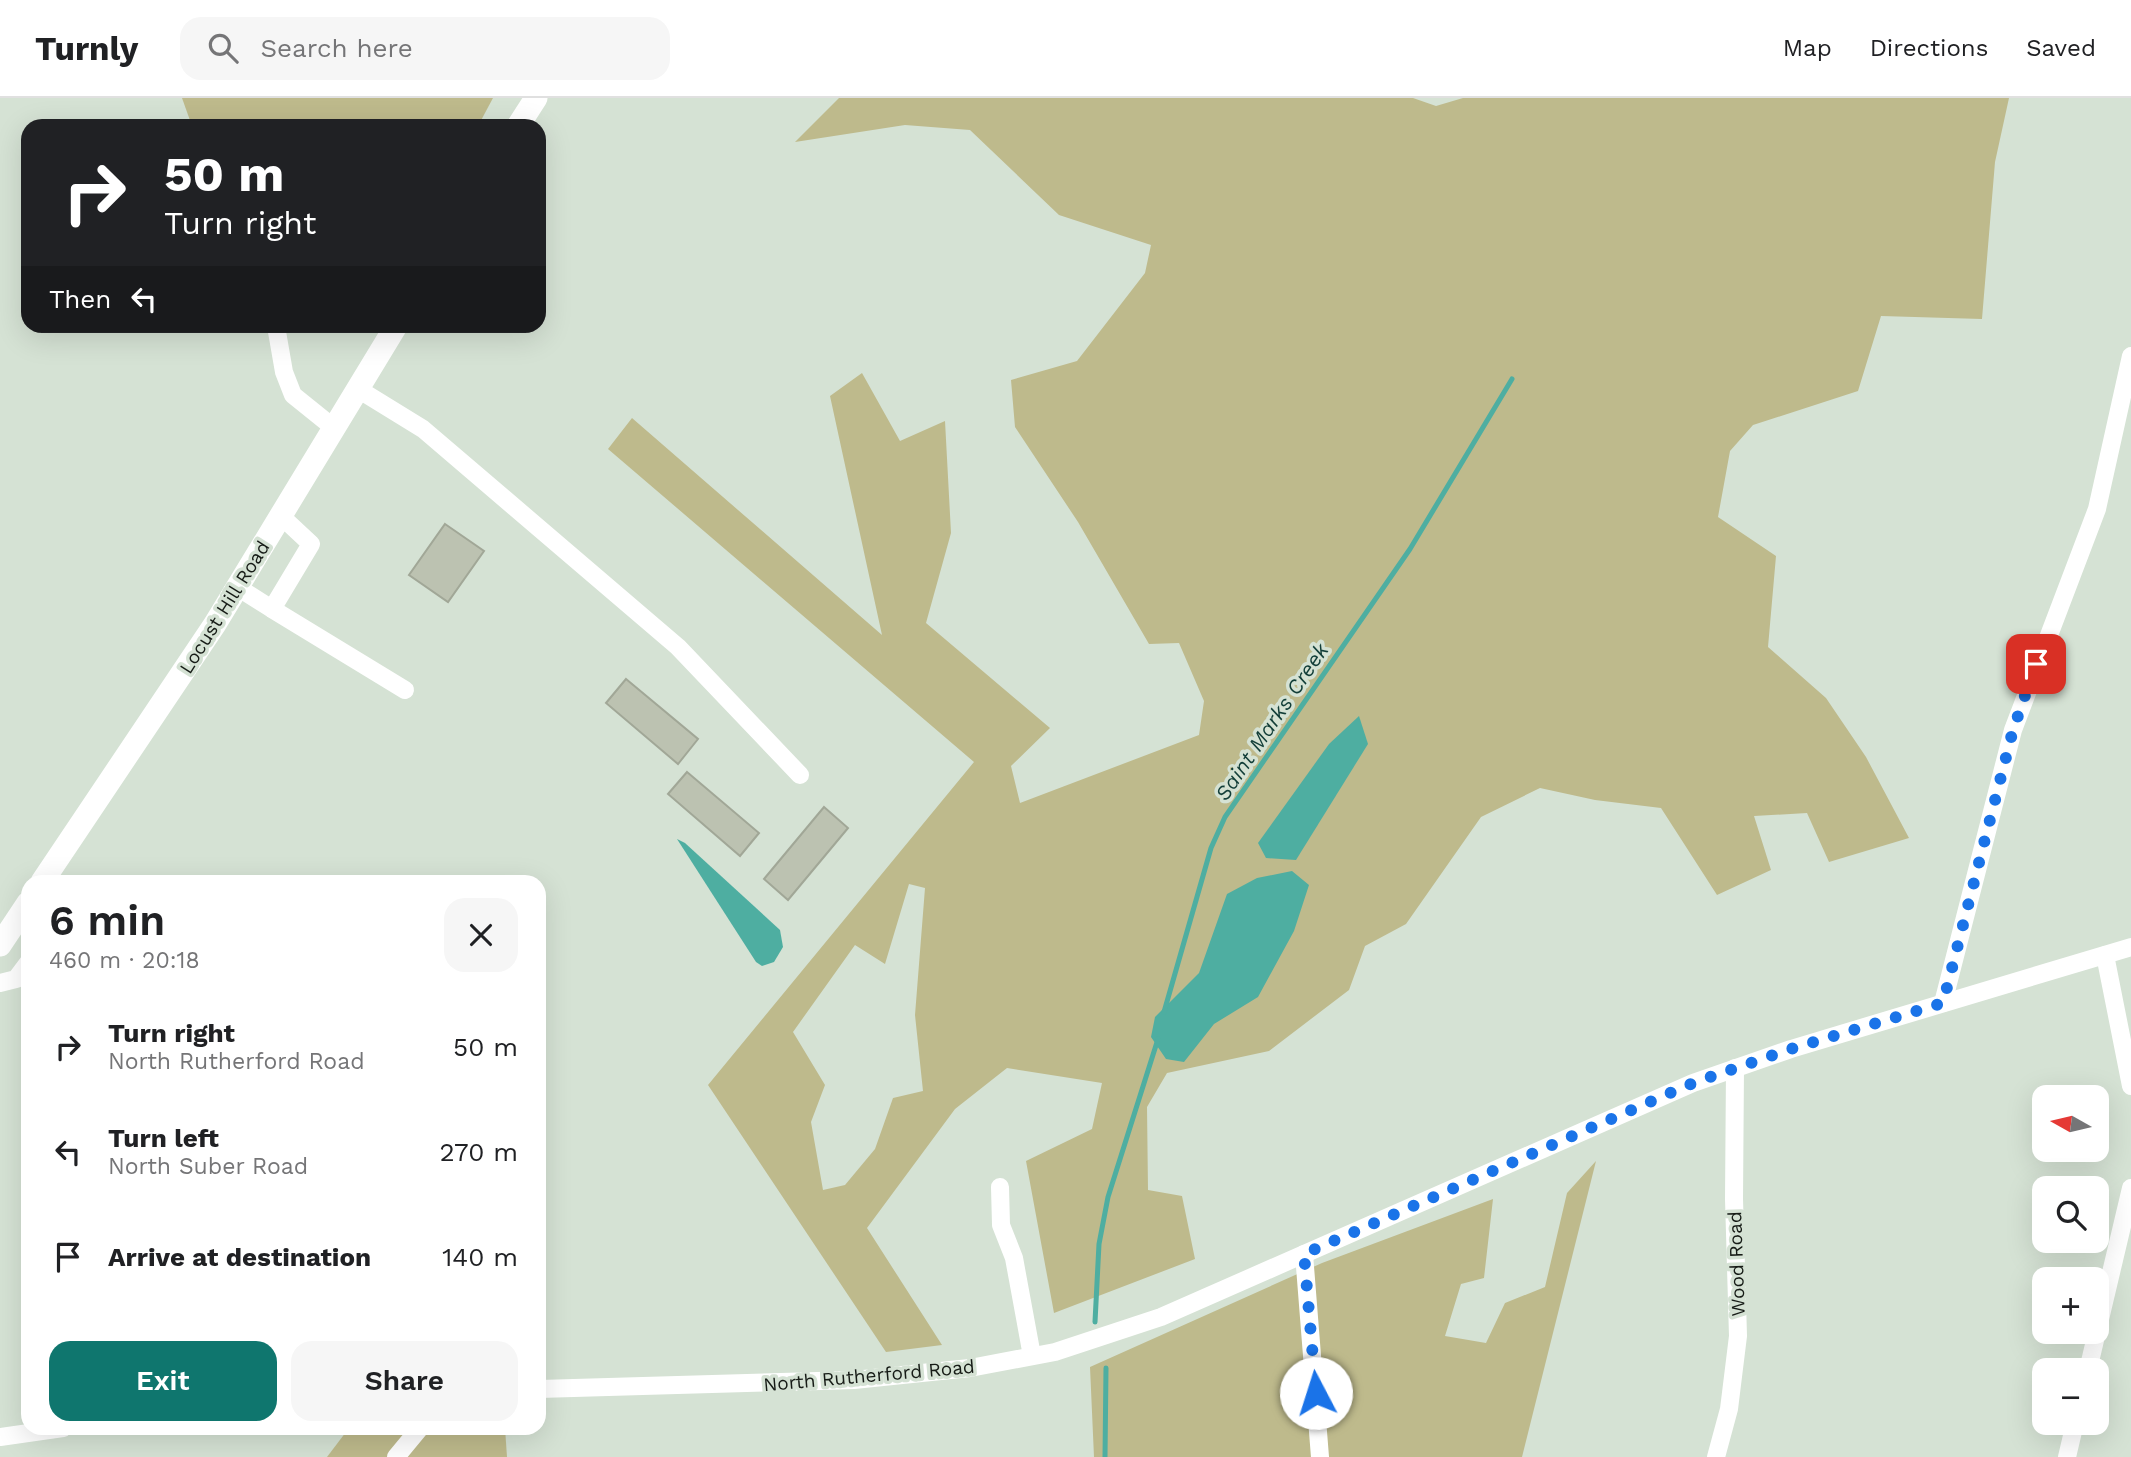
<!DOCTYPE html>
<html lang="en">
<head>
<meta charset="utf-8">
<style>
  :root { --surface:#fff; --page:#f6f6f6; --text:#202124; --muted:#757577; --line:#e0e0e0; --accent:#0f766e }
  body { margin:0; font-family:"Work Sans",sans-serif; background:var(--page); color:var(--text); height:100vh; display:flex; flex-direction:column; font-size:26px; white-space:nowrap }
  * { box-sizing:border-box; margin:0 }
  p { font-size:23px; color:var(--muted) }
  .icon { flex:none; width:38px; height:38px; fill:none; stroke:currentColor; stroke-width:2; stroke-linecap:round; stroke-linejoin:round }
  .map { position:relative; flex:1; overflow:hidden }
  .panel { position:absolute; left:21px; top:777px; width:525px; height:560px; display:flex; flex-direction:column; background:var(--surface); border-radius:21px; box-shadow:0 7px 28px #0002 }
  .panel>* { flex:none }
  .hud { position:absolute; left:21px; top:21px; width:525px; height:214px; border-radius:21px; box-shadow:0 7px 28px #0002; background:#202124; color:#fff; overflow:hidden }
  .needle { width:46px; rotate:278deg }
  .fabs { position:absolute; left:2032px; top:987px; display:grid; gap:14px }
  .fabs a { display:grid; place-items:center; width:77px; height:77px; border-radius:14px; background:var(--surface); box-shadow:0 7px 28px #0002; font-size:35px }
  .pin { position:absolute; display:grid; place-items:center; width:60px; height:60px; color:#fff; margin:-30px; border-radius:14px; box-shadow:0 4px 10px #0006 }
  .me { position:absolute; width:77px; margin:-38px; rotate:355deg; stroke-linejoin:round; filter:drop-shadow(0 0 5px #0008) }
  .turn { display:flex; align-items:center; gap:24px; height:147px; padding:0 28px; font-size:32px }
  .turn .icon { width:91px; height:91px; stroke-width:2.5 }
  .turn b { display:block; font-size:49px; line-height:60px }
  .then { display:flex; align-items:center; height:66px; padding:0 28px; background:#0003; gap:14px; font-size:26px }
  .round { display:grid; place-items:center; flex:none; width:74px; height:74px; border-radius:21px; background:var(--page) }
  .head { display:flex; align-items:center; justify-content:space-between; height:119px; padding:0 28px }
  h1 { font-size:42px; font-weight:600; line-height:52px }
  .cta { display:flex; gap:14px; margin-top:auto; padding:14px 28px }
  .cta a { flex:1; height:80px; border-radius:21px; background:var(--accent); color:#fff; font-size:28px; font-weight:600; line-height:80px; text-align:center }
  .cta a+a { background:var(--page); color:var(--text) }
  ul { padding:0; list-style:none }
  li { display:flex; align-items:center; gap:21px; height:105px; padding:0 28px }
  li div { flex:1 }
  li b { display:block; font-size:26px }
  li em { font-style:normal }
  header { display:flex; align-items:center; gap:42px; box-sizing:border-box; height:98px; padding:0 35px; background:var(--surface); border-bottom:2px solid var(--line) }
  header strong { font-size:33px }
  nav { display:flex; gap:38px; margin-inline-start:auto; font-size:24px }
  .search { width:490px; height:63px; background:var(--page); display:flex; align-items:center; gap:18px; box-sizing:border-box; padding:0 24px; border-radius:21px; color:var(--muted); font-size:26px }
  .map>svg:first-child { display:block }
  .green { fill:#beba8c; fill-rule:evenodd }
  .water { fill:#4eaea1 }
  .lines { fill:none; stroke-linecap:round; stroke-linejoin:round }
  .stream { stroke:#4eaea1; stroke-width:5 }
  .building { fill:#bcc2b1; stroke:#a1a797; stroke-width:2 }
  .minor { stroke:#fff; stroke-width:18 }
  .major { stroke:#fff; stroke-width:23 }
  .route { stroke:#1a73e8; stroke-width:12; stroke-dasharray:0 21.6 }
  .labels { text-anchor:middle; stroke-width:7; stroke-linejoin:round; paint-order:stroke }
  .street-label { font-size:19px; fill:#161b16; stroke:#d5e2d4 }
  .water-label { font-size:21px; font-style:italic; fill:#123e38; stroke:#d5e2d4 }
</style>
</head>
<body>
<header>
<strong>Turnly</strong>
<div class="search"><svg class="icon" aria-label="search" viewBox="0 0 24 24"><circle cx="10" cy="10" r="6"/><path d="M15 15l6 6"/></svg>Search here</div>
<nav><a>Map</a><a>Directions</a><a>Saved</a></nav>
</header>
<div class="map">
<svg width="2131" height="1359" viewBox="0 0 2131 1359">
  <rect width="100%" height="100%" fill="#d5e2d4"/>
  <g class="green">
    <path d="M182 0H493L478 28H192Z"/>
    <path d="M839 0H1413L1436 8 1463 0H2009L1995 64 1982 221 1881 218 1858 293 1753 327 1730 353 1718 419 1776 458 1768 549 1826 600 1866 659 1909 740 1829 764 1807 715 1754 718 1771 772 1717 797 1661 710 1595 702 1540 690 1481 719 1406 826 1365 848 1349 892 1269 953 1167 975 1147 1009 1148 1092 1182 1098 1195 1161 1054 1215 1026 1063 1092 1031 1102 985 1007 970 955 1011 867 1130 942 1247 886 1254 708 987 974 664 608 351 632 320 882 537 830 298 862 275 900 343 945 323 951 435 926 525 1050 630 1011 668 1020 705 1199 637 1204 603 1179 545 1149 546 1078 424 1015 329 1011 282 1077 263 1145 175 1151 147 1059 117 970 32 905 27 795 44ZM909 786 925 790 915 917 923 993 893 1000 875 1051 845 1087 823 1092 811 1024 825 987 793 934 855 847 885 866Z"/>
    <path d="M1596 1063 1522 1359H1094L1090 1269 1322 1165 1493 1101 1484 1180 1461 1186 1445 1238 1486 1245 1505 1205 1545 1189 1567 1095Z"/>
    <path d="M349 1330H505L507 1359H327Z"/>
  </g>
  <g class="water">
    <path d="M1359 618 1368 646 1296 762 1266 760 1258 745 1329 646Z"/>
    <path d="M677 741 685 745 780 832 783 849 774 864 762 868 756 864Z"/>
    <path d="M1292 773 1309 787 1294 833 1258 899 1214 926 1184 964 1166 961 1151 939 1155 919 1199 875 1227 796 1257 780Z"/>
  </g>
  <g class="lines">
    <g class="stream">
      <path d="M1164 914 1211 750 1225 719 1410 451 1512 281"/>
      <path d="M1095 1224 1099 1146 1108 1099 1158 941"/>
      <path d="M1105 1359 1106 1270"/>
    </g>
  </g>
  <g class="building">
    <path d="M445 426 484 453 448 504 409 477Z"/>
    <path d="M626 581 698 641 678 666 606 605Z"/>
    <path d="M687 674 759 735 740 758 668 696Z"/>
    <path d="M824 709 848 730 788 802 764 781Z"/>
  </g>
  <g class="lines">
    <g class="minor">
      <path d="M276 228 284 274 293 297 334 330"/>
      <path d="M358 291 423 331 678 549 800 677"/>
      <path d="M237 489 272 511 311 446 281 418"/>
      <path d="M272 511 405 592"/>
      <path d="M2105 857 2131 988"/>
      <path d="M0 885 16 881 28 865"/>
      <path d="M1943 905 2013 632 2097 411 2131 258"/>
      <path d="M1000 1089 1001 1127 1014 1160 1032 1258"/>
      <path d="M1304 1156 1320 1359"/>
      <path d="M2088 1272 2131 1090"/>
      <path d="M539 1291 854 1282 970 1270 1055 1254 1161 1219 1693 985 1791 951 2131 849"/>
      <path d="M0 1339 63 1330"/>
      <path d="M396 1359 420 1330"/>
      <path d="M1716 1359 1729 1311 1738 1238 1734 1101 1735 970"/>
      <path d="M2067 1359 2075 1325"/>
    </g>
    <g class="major">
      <path d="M518 28 536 0"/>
      <path d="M42 784 215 526 396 228"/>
      <path d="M0 847 28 805"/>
    </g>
  </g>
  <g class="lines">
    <path class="route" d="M1316 1295 1304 1156 1693 985 1791 951 1943 905 2013 632 2036 566"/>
  </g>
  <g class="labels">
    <g class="street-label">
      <text transform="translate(224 509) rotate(-58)" y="7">Locust Hill Road</text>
      <text transform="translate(1736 1166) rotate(-92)" y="7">Wood Road</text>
      <text transform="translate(869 1277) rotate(-5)" y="7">North Rutherford Road</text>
    </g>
    <g class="water-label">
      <text transform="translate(1272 624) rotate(-56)" y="7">Saint Marks Creek</text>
    </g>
  </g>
</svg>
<div class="fabs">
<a><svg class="needle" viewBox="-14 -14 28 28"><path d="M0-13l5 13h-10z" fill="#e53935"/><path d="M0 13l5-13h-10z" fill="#757577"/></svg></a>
<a><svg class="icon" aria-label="search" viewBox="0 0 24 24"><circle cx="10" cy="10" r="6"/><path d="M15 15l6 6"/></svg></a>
<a>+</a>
<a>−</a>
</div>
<div class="pin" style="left:2036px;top:566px;background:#d93025"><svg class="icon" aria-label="arrive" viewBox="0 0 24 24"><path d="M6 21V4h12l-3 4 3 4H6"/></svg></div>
<svg class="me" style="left:1316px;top:1295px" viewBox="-20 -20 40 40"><circle r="19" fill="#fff"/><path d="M0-13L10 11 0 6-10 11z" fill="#1a73e8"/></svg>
<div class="hud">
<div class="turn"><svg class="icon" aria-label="right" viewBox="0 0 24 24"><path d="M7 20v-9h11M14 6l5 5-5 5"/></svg><div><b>50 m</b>Turn right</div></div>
<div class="then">Then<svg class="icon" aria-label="left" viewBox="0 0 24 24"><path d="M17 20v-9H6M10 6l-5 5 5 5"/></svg></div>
</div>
<section class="panel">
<div class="head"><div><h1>6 min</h1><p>460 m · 20:18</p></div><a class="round"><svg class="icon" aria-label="close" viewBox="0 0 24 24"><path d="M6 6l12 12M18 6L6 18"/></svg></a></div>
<ul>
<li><svg class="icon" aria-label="right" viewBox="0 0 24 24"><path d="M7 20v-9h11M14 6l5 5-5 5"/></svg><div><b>Turn right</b><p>North Rutherford Road</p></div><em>50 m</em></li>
<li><svg class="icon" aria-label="left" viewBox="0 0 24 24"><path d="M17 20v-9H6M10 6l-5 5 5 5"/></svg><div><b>Turn left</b><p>North Suber Road</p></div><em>270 m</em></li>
<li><svg class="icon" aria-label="arrive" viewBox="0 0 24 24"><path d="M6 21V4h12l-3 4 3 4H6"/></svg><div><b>Arrive at destination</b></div><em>140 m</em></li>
</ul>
<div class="cta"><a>Exit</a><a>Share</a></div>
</section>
</div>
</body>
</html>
